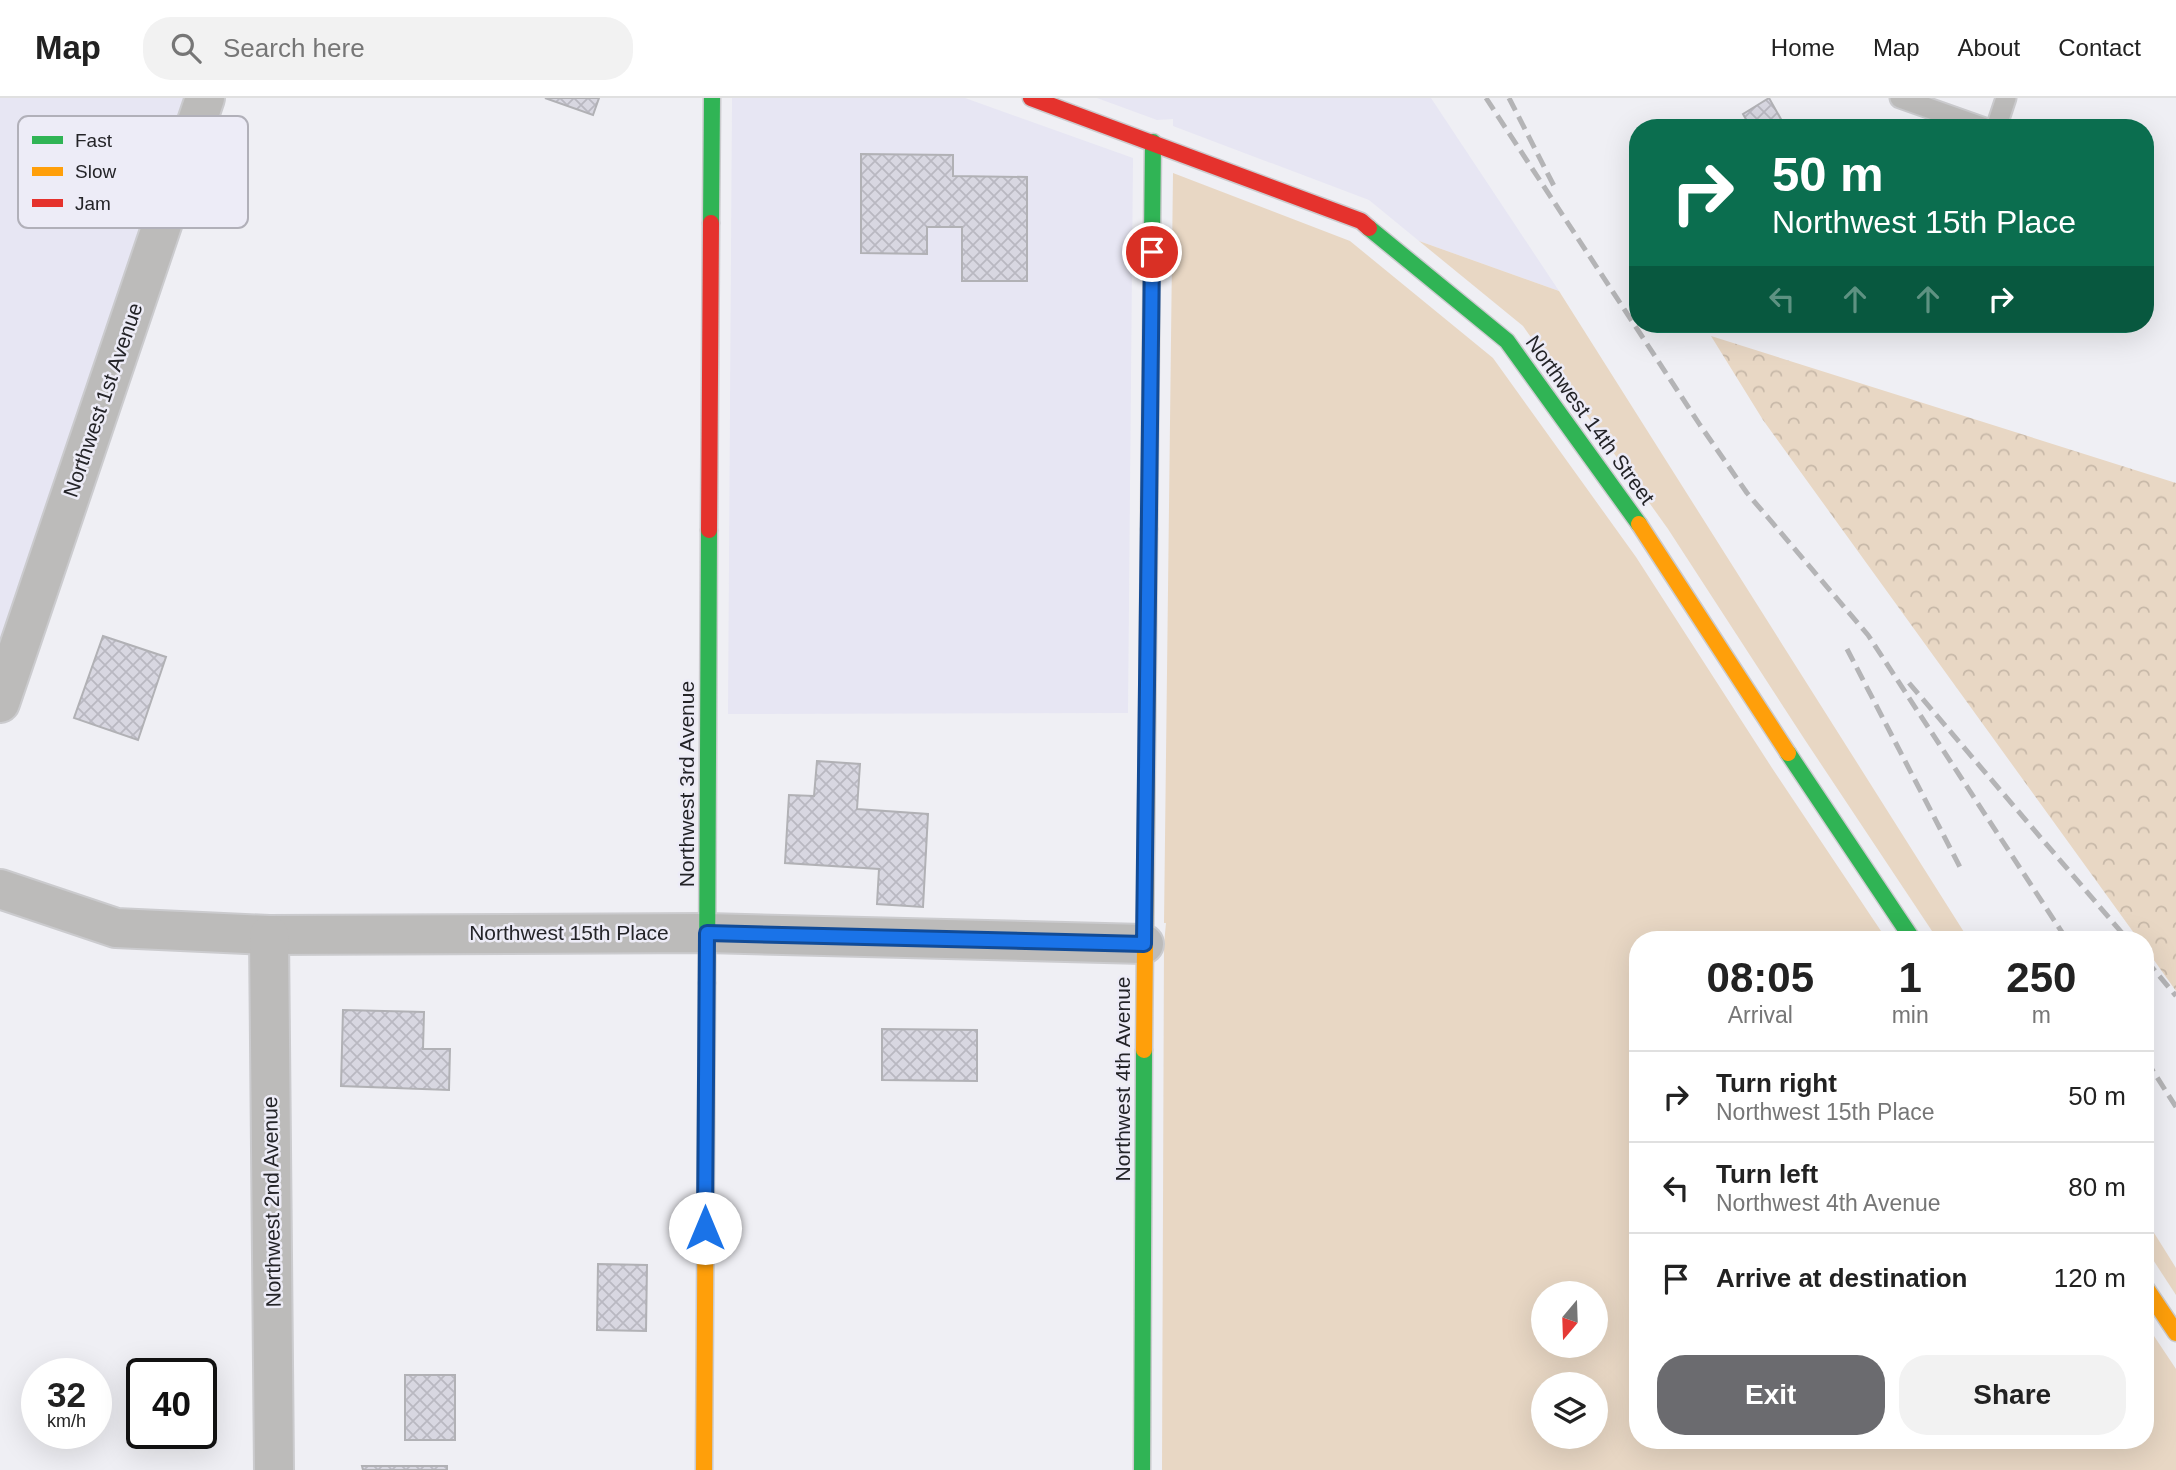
<!DOCTYPE html>
<html lang="en">
<head>
<meta charset="utf-8">
<style>
  :root { --surface:#fff; --page:#f2f2f2; --text:#222; --muted:#767676; --line:#e0e0e0; --accent:#6b6b6f }
  body { margin:0; font-family:Helvetica,sans-serif; background:var(--page); color:var(--text); height:100vh; display:flex; flex-direction:column; font-size:26px; white-space:nowrap }
  * { box-sizing:border-box; margin:0 }
  p { font-size:23px; color:var(--muted) }
  .icon { flex:none; width:38px; height:38px; fill:none; stroke:currentColor; stroke-width:2; stroke-linecap:round; stroke-linejoin:round }
  .map { position:relative; flex:1; overflow:hidden }
  .drawer { position:absolute; left:1629px; top:833px; width:525px; height:518px; display:flex; flex-direction:column; background:var(--surface); border-radius:28px; box-shadow:0 7px 28px #0002 }
  .drawer>* { flex:none }
  .hud { position:absolute; left:1629px; top:21px; width:525px; height:214px; border-radius:28px; box-shadow:0 7px 28px #0002; background:#0b6e4f; color:#fff; overflow:hidden }
  .needle { width:46px; rotate:199deg }
  .controls { position:absolute; left:1531px; top:1183px; display:grid; gap:14px }
  .controls a { display:grid; place-items:center; width:77px; height:77px; border-radius:50%; background:var(--surface); box-shadow:0 7px 28px #0002; font-size:35px }
  .speed { position:absolute; left:21px; top:1260px; display:flex; gap:14px; font-size:35px; font-weight:700; text-align:center }
  .speed>* { display:grid; place-content:center; width:91px; height:91px; border-radius:50%; background:var(--surface); box-shadow:0 7px 28px #0002; line-height:1 }
  .speed small { font-size:18px; font-weight:400 }
  .speed .limit { border:4px solid #111; border-radius:10px; background:#fff; color:#111 }
  .pin { position:absolute; display:grid; place-items:center; width:60px; height:60px; color:#fff; margin:-30px; border:4px solid #fff; border-radius:50%; box-shadow:0 2px 7px #0007 }
  .me { position:absolute; width:77px; margin:-38px; rotate:0deg; stroke-linejoin:round; filter:drop-shadow(0 0 5px #0008) }
  .turn { display:flex; align-items:center; gap:24px; height:147px; padding:0 28px; font-size:32px }
  .turn .icon { width:91px; height:91px; stroke-width:2.5 }
  .turn b { display:block; font-size:49px; line-height:60px }
  .lanes { display:flex; align-items:center; height:66px; padding:0 28px; background:#0003; justify-content:center; gap:35px; direction:ltr }
  .lanes .off { opacity:.35 }
  .eta { display:flex; justify-content:space-evenly; align-items:center; height:119px; text-align:center }
  .eta b { font-size:42px; font-weight:700; line-height:49px }
  .button { display:flex; gap:14px; margin-top:auto; padding:14px 28px }
  .button a { flex:1; height:80px; border-radius:28px; background:var(--accent); color:#fff; font-size:28px; font-weight:700; line-height:80px; text-align:center }
  .button a+a { background:var(--page); color:var(--text) }
  ul { padding:0; list-style:none }
  li { display:flex; align-items:center; gap:21px; height:91px; padding:0 28px; border-top:2px solid var(--line) }
  li div { flex:1 }
  li b { display:block; font-size:26px }
  li em { font-style:normal }
  header { display:flex; align-items:center; gap:42px; box-sizing:border-box; height:98px; padding:0 35px; background:var(--surface); border-bottom:2px solid var(--line) }
  header strong { font-size:33px }
  nav { display:flex; gap:38px; margin-inline-start:auto; font-size:24px }
  .search { width:490px; height:63px; background:var(--page); display:flex; align-items:center; gap:18px; box-sizing:border-box; padding:0 24px; border-radius:28px; color:var(--muted); font-size:26px }
  .map>svg:first-child { display:block }
  .built { fill:#e7e6f3 }
  .green { fill:#e8d7c4; fill-rule:evenodd }
  .forest { fill:url(#forest-crowns) }
  .building { fill:url(#building-cross-hatch); stroke:#b1b1b5; stroke-width:2 }
  .lines { fill:none; stroke-linecap:round; stroke-linejoin:round }
  .lane-casing { stroke:#cbcbce; stroke-width:23 }
  .street-casing { stroke:#cbcbce; stroke-width:42 }
  .fast-casing { stroke:#cbcbce; stroke-width:19 }
  .slow-casing { stroke:#cbcbce; stroke-width:19 }
  .jam-casing { stroke:#cbcbce; stroke-width:19 }
  .lane { stroke:#bcbbba; stroke-width:19 }
  .street { stroke:#bcbbba; stroke-width:38 }
  .fast { stroke:#30b455; stroke-width:16 }
  .slow { stroke:#ff9f0a; stroke-width:16 }
  .jam { stroke:#e5322d; stroke-width:16 }
  .rail { stroke:#b4b4b6; stroke-width:5; stroke-dasharray:14 7; stroke-linecap:butt }
  .route-casing { stroke:#114b97; stroke-width:18 }
  .route { stroke:#1a73e8; stroke-width:12 }
  .labels { text-anchor:middle; stroke-width:5; stroke-linejoin:round; paint-order:stroke }
  .street-label { font-size:21px; fill:#242428; stroke:#edecf7 }
  .key { fill:#edecf7; stroke:#b1b0b9; stroke-width:2 }
  .key-label { font-size:19px; fill:#242428 }
</style>
</head>
<body>
<header>
<strong>Map</strong>
<div class="search"><svg class="icon" aria-label="search" viewBox="0 0 24 24"><circle cx="10" cy="10" r="6"/><path d="M15 15l6 6"/></svg>Search here</div>
<nav><a>Home</a><a>Map</a><a>About</a><a>Contact</a></nav>
</header>
<div class="map">
<svg width="2176" height="1372" viewBox="0 0 2176 1372">
  <defs>
    <pattern id="forest-crowns" width="20" height="18" patternUnits="userSpaceOnUse" patternTransform="scale(1.75)"><rect width="20" height="18" fill="#e8d7c4"/><path d="M2 6a3 3 0 1 1 6 0M12 15a3 3 0 1 1 6 0" fill="none" stroke="#c7b8a8"/></pattern>
    <pattern id="building-cross-hatch" width="8" height="8" patternUnits="userSpaceOnUse" patternTransform="scale(1.75)"><rect width="8" height="8" fill="#d8d7e1"/><path d="M0 0l8 8M0 8l8-8" fill="none" stroke="#b9b8c1"/></pattern>
  </defs>
  <rect width="100%" height="100%" fill="#efeff4"/>
  <g class="built">
    <path d="M0 0H185L0 545Z"/>
    <path d="M732 0H965L1133 60 1128 615 728 616Z"/>
    <path d="M1097 0H1431L1559 193 1419 143 1369 102 1173 28V21L1157 22Z"/>
  </g>
  <g class="green">
    <path d="M1173 75 1350 143 1493 260 1636 459 1772 670 1887 842H1638V1342H2146V1226L2176 1271V1372H1162L1164 846 1166 825H1164ZM1544 1195H1596V1248H1544ZM1544 1286H1596V1339H1544Z"/>
    <path d="M1419 143 1559 193 1969 842H1938L1805 642 1668 431 1523 228Z"/>
    <path d="M2146 1122 2176 1170V1197L2146 1151Z"/>
  </g>
  <path class="forest" d="M1711 238 2176 385V893L2146 851V842H2139L1763 322Z"/>
  <g class="building">
    <path d="M545 0H599L593 17Z"/>
    <path d="M1769 0 1786 30H1751L1743 16Z"/>
    <path d="M861 56 953 57V78L1027 79V183H962V129H927V156L861 155Z"/>
    <path d="M103 538 166 559 138 642 74 620Z"/>
    <path d="M817 663 860 666 857 711 928 716 923 809 877 806 879 771 785 765 789 697 814 698Z"/>
    <path d="M343 912 424 914 423 951H450L449 992 341 988Z"/>
    <path d="M882 931 977 932V983L882 982Z"/>
    <path d="M598 1166 647 1167 646 1233 597 1232Z"/>
    <rect x="405" y="1277" width="50" height="65"/>
    <path d="M362 1368H447V1372H363Z"/>
  </g>
  <g class="lines">
    <g class="lane-casing">
      <g id="lane">
        <path d="M1900 0 1985 30"/>
        <path d="M1996 30 2006 0"/>
      </g>
    </g>
    <g class="street-casing">
      <g id="street">
        <path d="M0 605 205 0"/>
        <path d="M0 791 116 830 269 837 707 835 1144 846"/>
        <path d="M269 837 274 1372"/>
      </g>
    </g>
    <g class="fast-casing">
      <g id="fast">
        <path d="M711 125 712 0"/>
        <path d="M1369 130 1507 243 1639 426"/>
        <path d="M1149 431 1153 44"/>
        <path d="M1788 655 1913 842"/>
        <path d="M707 885 709 432"/>
        <path d="M1142 1372 1144 952"/>
      </g>
    </g>
    <g class="slow-casing">
      <g id="slow">
        <path d="M1639 426 1788 655"/>
        <path d="M1144 952 1149 431"/>
        <path d="M2146 1190 2176 1235"/>
        <path d="M704 1372 707 885"/>
      </g>
    </g>
    <g class="jam-casing">
      <g id="jam">
        <path d="M1031 0 1361 123 1369 130"/>
        <path d="M709 432 711 125"/>
      </g>
    </g>
    <use href="#lane" class="lane"/>
    <use href="#street" class="street"/>
    <use href="#fast" class="fast"/>
    <use href="#slow" class="slow"/>
    <use href="#jam" class="jam"/>
    <g class="rail">
      <path d="M1486 0 1700 327 1747 395 1868 537 2067 842"/>
      <path d="M1509 0 1554 88"/>
      <path d="M1847 551 1961 771"/>
      <path d="M1909 585 2128 842"/>
      <path d="M2146 862 2176 898"/>
      <path d="M2146 962 2176 1009"/>
    </g>
  </g>
  <g class="lines">
    <g class="route-casing">
      <path id="route" d="M705 1130 707 835 1144 846 1152 154"/>
    </g>
    <use href="#route" class="route"/>
  </g>
  <g class="labels">
    <g class="street-label">
      <text transform="translate(103 302) rotate(-71)" y="7">Northwest 1st Avenue</text>
      <text transform="translate(1590 322) rotate(54)" y="7">Northwest 14th Street</text>
      <text transform="translate(687 686) rotate(-90)" y="7">Northwest 3rd Avenue</text>
      <text x="569" y="842">Northwest 15th Place</text>
      <text transform="translate(1123 981) rotate(-90)" y="7">Northwest 4th Avenue</text>
      <text transform="translate(272 1104) rotate(-91)" y="7">Northwest 2nd Avenue</text>
    </g>
  </g>
  <rect x="18" y="18" width="230" height="112" rx="10" class="key"/>
  <rect x="32" y="38" width="31" height="8" fill="#30b455"/>
  <rect x="32" y="69" width="31" height="9" fill="#ff9f0a"/>
  <rect x="32" y="101" width="31" height="8" fill="#e5322d"/>
  <g class="key-label">
    <text x="75" y="49">Fast</text>
    <text x="75" y="80">Slow</text>
    <text x="75" y="112">Jam</text>
  </g>
</svg>
<div class="controls">
<a><svg class="needle" viewBox="-14 -14 28 28"><path d="M0-13l5 13h-10z" fill="#e53935"/><path d="M0 13l5-13h-10z" fill="#767676"/></svg></a>
<a><svg class="icon" aria-label="layers" viewBox="0 0 24 24"><path d="M12 4l9 5-9 5-9-5zM3 14l9 5 9-5"/></svg></a>
</div>
<div class="speed"><div>32<small>km/h</small></div><div class="limit">40</div></div>
<div class="pin" style="left:1152px;top:154px;background:#d93025"><svg class="icon" aria-label="arrive" viewBox="0 0 24 24"><path d="M6 21V4h12l-3 4 3 4H6"/></svg></div>
<svg class="me" style="left:705px;top:1130px" viewBox="-20 -20 40 40"><circle r="19" fill="#fff"/><path d="M0-13L10 11 0 6-10 11z" fill="#1a73e8"/></svg>
<div class="hud">
<div class="turn"><svg class="icon" aria-label="right" viewBox="0 0 24 24"><path d="M7 20v-9h11M14 6l5 5-5 5"/></svg><div><b>50 m</b>Northwest 15th Place</div></div>
<div class="lanes"><svg class="icon off" aria-label="left" viewBox="0 0 24 24"><path d="M17 20v-9H6M10 6l-5 5 5 5"/></svg><svg class="icon off" aria-label="ahead" viewBox="0 0 24 24"><path d="M12 20V5M6 11l6-6 6 6"/></svg><svg class="icon off" aria-label="ahead" viewBox="0 0 24 24"><path d="M12 20V5M6 11l6-6 6 6"/></svg><svg class="icon" aria-label="right" viewBox="0 0 24 24"><path d="M7 20v-9h11M14 6l5 5-5 5"/></svg></div>
</div>
<section class="drawer">
<div class="eta">
<div><b>08:05</b><p>Arrival</p></div>
<div><b>1</b><p>min</p></div>
<div><b>250</b><p>m</p></div>
</div>
<ul>
<li><svg class="icon" aria-label="right" viewBox="0 0 24 24"><path d="M7 20v-9h11M14 6l5 5-5 5"/></svg><div><b>Turn right</b><p>Northwest 15th Place</p></div><em>50 m</em></li>
<li><svg class="icon" aria-label="left" viewBox="0 0 24 24"><path d="M17 20v-9H6M10 6l-5 5 5 5"/></svg><div><b>Turn left</b><p>Northwest 4th Avenue</p></div><em>80 m</em></li>
<li><svg class="icon" aria-label="arrive" viewBox="0 0 24 24"><path d="M6 21V4h12l-3 4 3 4H6"/></svg><div><b>Arrive at destination</b></div><em>120 m</em></li>
</ul>
<div class="button"><a>Exit</a><a>Share</a></div>
</section>
</div>
</body>
</html>
